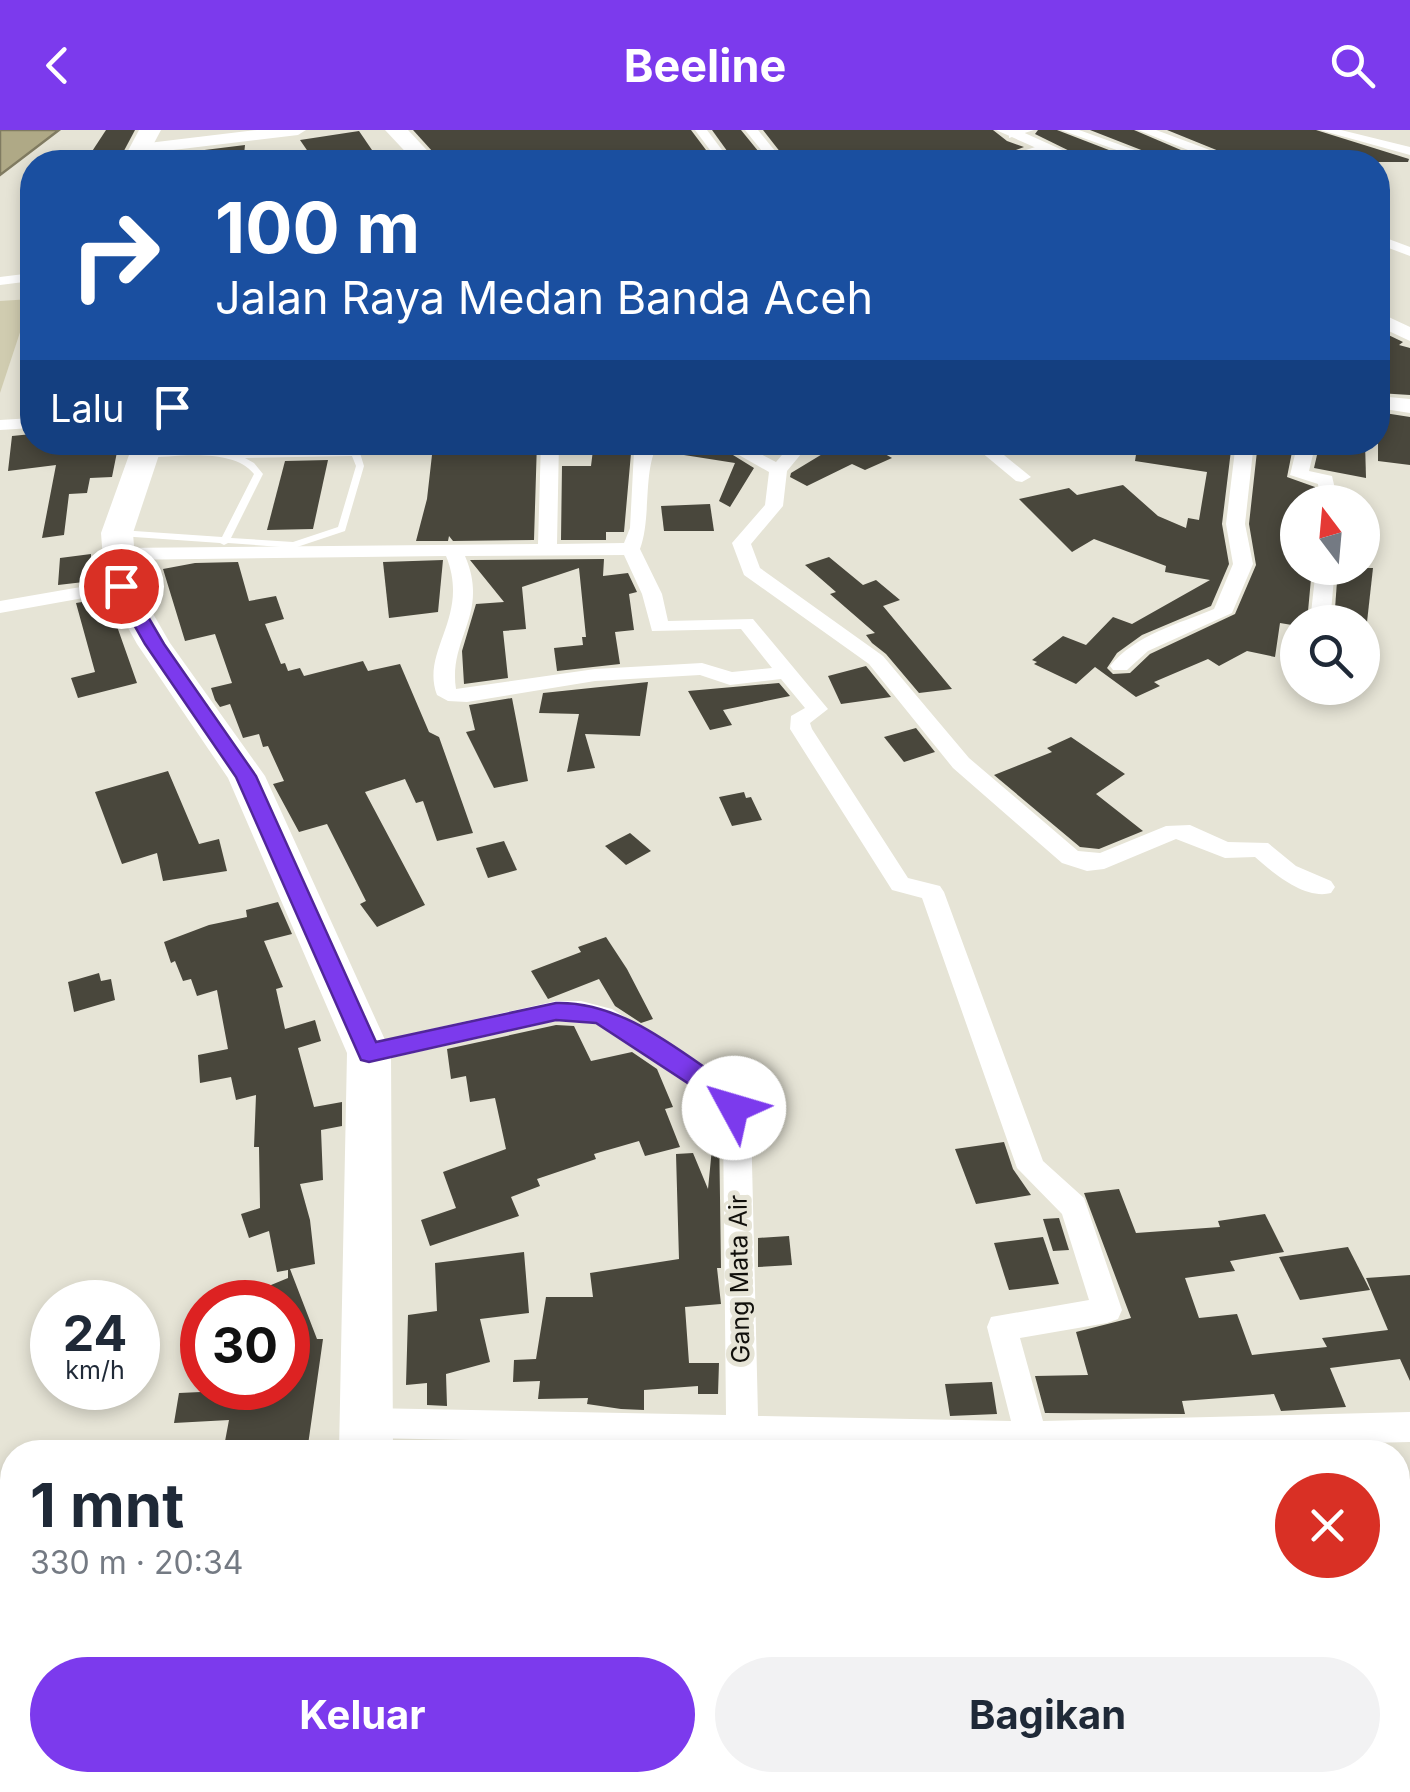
<!DOCTYPE html>
<html lang="id">
<head>
<meta charset="utf-8">
<style>
  :root { --surface:#fff; --page:#f2f2f3; --text:#1f2937; --muted:#747a83; --accent:#7c3aed }
  body { margin:0; font-family:Inter,sans-serif; background:var(--page); color:var(--text); height:100vh; display:flex; flex-direction:column; font-size:38px; white-space:nowrap }
  * { box-sizing:border-box; margin:0 }
  p { font-size:32px; color:var(--muted) }
  .icon { flex:none; width:55px; height:55px; fill:none; stroke:currentColor; stroke-width:2; stroke-linecap:round; stroke-linejoin:round }
  .map { position:relative; flex:1; overflow:hidden }
  .details { position:absolute; left:0px; top:1310px; width:1410px; height:352px; display:flex; flex-direction:column; background:var(--surface); border-radius:40px 40px 0 0; box-shadow:0 5px 15px #0003 }
  .details>* { flex:none }
  .hud { position:absolute; left:20px; top:20px; width:1370px; height:305px; border-radius:40px; box-shadow:0 5px 15px #0003; background:#1a4fa0; color:#fff; overflow:hidden }
  .needle { width:65px; rotate:344deg }
  .fabs { position:absolute; left:1280px; top:355px; display:grid; gap:20px }
  .fabs a { display:grid; place-items:center; width:100px; height:100px; border-radius:50%; background:var(--surface); box-shadow:0 5px 15px #0003; font-size:50px }
  .speed { position:absolute; left:30px; top:1150px; display:flex; gap:20px; font-size:50px; font-weight:700; text-align:center }
  .speed>* { display:grid; place-content:center; width:130px; height:130px; border-radius:50%; background:var(--surface); box-shadow:0 5px 15px #0003; line-height:1 }
  .speed small { font-size:25px; font-weight:400 }
  .speed .limit { border:15px solid #d22; background:#fff; color:#111 }
  .pin { position:absolute; display:grid; place-items:center; width:85px; height:85px; color:#fff; margin:-42px; border:5px solid #fff; border-radius:50%; box-shadow:0 2px 10px #0007 }
  .me { position:absolute; width:110px; margin:-55px; rotate:309deg; stroke-linejoin:round; filter:drop-shadow(0 0 8px #0008) }
  .turn { display:flex; align-items:center; gap:35px; height:210px; padding:0 30px; font-size:45px }
  .turn .icon { width:130px; height:130px; stroke-width:2.5 }
  .turn b { display:block; font-size:70px; line-height:85px }
  .then { display:flex; align-items:center; height:95px; padding:0 30px; background:#0003; gap:20px; font-size:38px }
  .round { display:grid; place-items:center; flex:none; width:105px; height:105px; border-radius:52px; background:var(--page) }
  .head { display:flex; align-items:center; justify-content:space-between; height:170px; padding:0 30px }
  h1 { font-size:60px; font-weight:700; line-height:75px }
  .action { display:flex; gap:20px; margin-top:auto; padding:20px 30px }
  .action a { flex:1; height:115px; border-radius:60px; background:var(--accent); color:#fff; font-size:40px; font-weight:700; line-height:115px; text-align:center }
  .action a+a { background:var(--page); color:var(--text) }
  header { display:flex; justify-content:space-between; align-items:center; height:130px; padding:0 30px; background:var(--accent); color:#fff; font-size:45px; font-weight:700 }
  .map>svg:first-child { display:block }
  .green { fill:#d0ccb0 }
  .water { fill:#afa986; stroke:#807b61; stroke-width:2.5 }
  .building { fill:#49473c }
  .lines { fill:none; stroke-linecap:round; stroke-linejoin:round }
  .service { fill:#fff; fill-rule:evenodd }
  .minor { fill:#fff; fill-rule:evenodd }
  .tertiary { fill:#fff; fill-rule:evenodd }
  .trunk { fill:#fff; fill-rule:evenodd }
  .route { fill:#7c3aed; stroke:#51269a; stroke-width:2.5 }
  .labels { text-anchor:middle; stroke-width:10; stroke-linejoin:round; paint-order:stroke }
  .street-label { font-size:25px; fill:#11100c; stroke:#e6e4d6 }
</style>
</head>
<body>
<header><svg class="icon" aria-label="back" viewBox="0 0 24 24"><path d="M15 5l-7 7 7 7"/></svg>Beeline<svg class="icon" aria-label="search" viewBox="0 0 24 24"><circle cx="10" cy="10" r="6"/><path d="M15 15l6 6"/></svg></header>
<div class="map">
<svg width="1410" height="1662" viewBox="0 0 1410 1662">
  <rect width="100%" height="100%" fill="#e6e4d6"/>
  <path class="green" d="M31 169 0 263V171Z"/>
  <path class="water" d="M0 0H59L0 45Z"/>
  <g class="building">
    <path d="M106 0H135L118 32H85Z"/>
    <path d="M413 0H691L715 32H442Z"/>
    <path d="M712 0H741L767 32H735Z"/>
    <path d="M763 0H993L1007 11 1024 17 983 32H788Z"/>
    <path d="M1038 0H1057L1140 32H1092L1035 4Z"/>
    <path d="M1090 0H1134L1209 32H1172Z"/>
    <path d="M1167 0H1316L1409 29 1408 32H1246Z"/>
    <path d="M359 1 372 20 313 29 300 10Z"/>
    <path d="M245 15 244 25 196 32 192 24 164 25Z"/>
    <path d="M1378 200 1403 212 1399 215 1410 218V265L1378 263Z"/>
    <path d="M1378 282 1410 287V335L1378 331Z"/>
    <path d="M32 304V312H119L112 347 90 348 87 363 69 364 64 405 42 408 56 335 8 341 12 306Z"/>
    <path d="M472 312H537L534 410 453 411 449 406 448 411H416L427 369 433 316Z"/>
    <path d="M594 312H632L624 402H606V410H561L562 336H591Z"/>
    <path d="M684 312H712L754 338 730 377 719 371 735 333 684 325Z"/>
    <path d="M815 312H894L878 320 892 328 865 340 852 334 807 356 790 347 791 343 829 320Z"/>
    <path d="M1138 312H1232L1222 394 1229 434 1211 476 1142 505 1117 523 1107 538 1113 544 1130 543 1150 524 1235 484 1256 435 1249 394 1258 312H1294L1287 347 1315 357 1316 372H1298L1293 421 1298 422V438H1312L1307 492H1298V496L1280 493 1275 527 1247 521 1219 536 1208 529 1154 552 1160 556 1136 567 1095 537 1076 554 1034 534 1037 532 1032 530 1063 506 1086 515 1113 487 1132 494 1210 450 1165 442 1166 436 1094 409 1072 422 1019 369 1069 358 1077 365 1123 355 1158 386 1186 398 1188 388 1199 390 1207 342 1135 331Z"/>
    <path d="M1320 312H1365L1366 348 1314 338Z"/>
    <path d="M328 330 313 399 267 400 285 331Z"/>
    <path d="M710 374 714 401H664L661 376Z"/>
    <path d="M91 424V428L99 427 101 450 58 455 60 428Z"/>
    <path d="M829 427 863 455 876 450 900 470 883 476 952 559 919 563 886 524 872 513 866 505 875 503 830 464 836 462 805 435Z"/>
    <path d="M604 429 603 446 628 443 637 462 629 464 634 500 615 502 620 534 557 541 554 518 583 515 582 507H586L579 438 522 457 526 499 503 501 508 548 464 554 462 521 476 474 504 472 470 430Z"/>
    <path d="M443 430 438 482 389 488 383 432Z"/>
    <path d="M238 432 249 471 276 466 284 489 265 494 281 534 285 533 288 541 300 538 304 546 363 531 368 541 400 534 429 602 439 607 473 703 437 711 423 671 416 673 405 649 365 662 425 775 377 797 360 774 366 771 327 694 299 702 273 654 284 651 268 616 263 617 259 604 243 608 230 574 220 577 215 570 211 558 232 553 215 504 185 511 163 439 195 433Z"/>
    <path d="M1338 438H1373L1367 492H1334Z"/>
    <path d="M107 468 137 553 78 568 71 548 95 542 76 473Z"/>
    <path d="M866 536 891 567 841 574 828 546Z"/>
    <path d="M648 552 640 606 585 604 595 638 567 642 579 584 539 583 543 563Z"/>
    <path d="M779 553 790 566 723 580 732 595 710 600 688 561Z"/>
    <path d="M512 568 528 651 494 658 466 602 475 600 469 575Z"/>
    <path d="M916 598 935 622 904 632 884 607Z"/>
    <path d="M1071 607 1125 644 1096 664 1143 701 1099 719 1080 717 994 645 1052 622 1047 618Z"/>
    <path d="M168 641 199 714 219 709 227 741 163 751 157 723 122 734 95 662Z"/>
    <path d="M744 662 746 668 751 667 762 690 732 696 719 667Z"/>
    <path d="M630 703 651 721 626 735 605 716Z"/>
    <path d="M504 711 517 740 488 748 476 718Z"/>
    <path d="M278 772 292 804 264 811 283 857 276 859 285 899 315 890 321 911 298 918 314 977 342 972V996L321 1000 323 1050 300 1054 310 1090 315 1134 290 1139 317 1209H323L307 1322H223L229 1290 174 1293 179 1263 288 1258V1172H230L288 1148V1140L277 1142 269 1101 249 1108 241 1084 260 1078 259 1017H254L256 965 236 970 231 947 200 953 198 925 228 919 217 860 197 866 191 849 183 851 175 831 171 833 164 812 209 795 247 787 246 780Z"/>
    <path d="M606 807 627 839 653 889 641 893 615 876 599 849 548 869 531 841 581 822 578 817Z"/>
    <path d="M99 843 101 851 111 849 115 870 74 882 68 852Z"/>
    <path d="M556 895 574 896 591 931 632 922 657 939 673 977 665 979 680 1017 645 1026 639 1011 594 1024 596 1029 537 1049 540 1056 511 1067 519 1086 430 1116 421 1090 456 1078 443 1042 506 1019 495 968 470 972 466 946 451 949 447 919Z"/>
    <path d="M714 998H719L721 1138H717L721 1174 685 1177 689 1233H719L718 1264H698V1256L644 1260V1280L621 1279 587 1274 588 1268 538 1269 540 1251 513 1252 514 1230 536 1229 546 1167H593L590 1143 679 1129 676 1024 693 1023 708 1059Z"/>
    <path d="M1004 1012 1013 1039 1031 1065 976 1074 955 1019Z"/>
    <path d="M1119 1059 1136 1103 1220 1097 1218 1091 1265 1084 1284 1122 1230 1131 1235 1141 1185 1148 1199 1188 1237 1184 1252 1225 1327 1217 1322 1208 1388 1200 1366 1148 1410 1145V1251L1400 1229 1330 1238 1346 1277 1281 1281 1274 1264 1182 1271 1185 1284 1045 1283 1035 1246 1088 1245 1076 1202 1131 1188 1084 1063Z"/>
    <path d="M1059 1088 1069 1120 1053 1121 1043 1089Z"/>
    <path d="M789 1106 792 1135 758 1137V1108Z"/>
    <path d="M1043 1107 1059 1154 1009 1160 994 1113Z"/>
    <path d="M1348 1117 1370 1160 1300 1170 1279 1127Z"/>
    <path d="M524 1122 529 1183 480 1189 490 1232 446 1244 447 1276 427 1275V1253L406 1255 408 1185 437 1181 435 1133Z"/>
    <path d="M992 1252 997 1284 950 1286 945 1254Z"/>
  </g>
  <g class="lines">
    <path class="service" d="M356 320 360 323 364 336 345 401 294 418 228 413 224 415 220 413 120 406 115 403 120 400 222 407 254 344C232 317 176 327 144 328L141 327V323L207 321 233 325ZM352 326 356 336 338 397 293 412 231 408 263 344 254 333 245 328Z"/>
    <g class="minor">
      <path d="M695 0H707L731 32H719Z"/>
      <path d="M745 0H758L784 32H771Z"/>
      <path d="M1016 0H1034L1009 8V2Z"/>
      <path d="M1061 0H1079L1168 32H1150Z"/>
      <path d="M1138 0H1156L1242 32H1218Z"/>
      <path d="M1320 0H1341L1410 17V25Z"/>
      <path d="M1045 14 1051 18 1050 21 1007 32H987Z"/>
      <path d="M1378 105 1410 117V126L1378 114Z"/>
      <path d="M32 143V151L0 155V147Z"/>
      <path d="M32 288V298L0 300V290Z"/>
      <path d="M541 312H559L557 414 624 413 630 398 634 321 642 312H660C642 334 652 388 640 419L662 464 668 491 753 489 828 579 810 593 812 599 908 748 940 756 944 762 1043 1031 1084 1068 1122 1180 1118 1189 1107 1193 1020 1208 1043 1291 1410 1282V1312L1031 1321 368 1308 357 1304 352 1293 357 1282 368 1278 726 1285 723 991 716 973 596 894 556 891 369 933 360 930 356 923 360 916 369 913 556 871H581L612 879 737 958 751 991 758 1286 1011 1291 987 1197 991 1187 1089 1170 1062 1084 1017 1038 922 768 892 760 790 599 791 586 805 578 781 549 730 555 700 545 595 551 467 572 448 571 437 565C420 520 471 487 446 426L118 430 109 424 118 418 538 414ZM624 425 642 464 652 501 741 499 772 538 732 542 702 533 595 539 456 559C448 508 490 484 465 426Z"/>
      <path d="M716 312H738L776 332 793 312H811L787 341 783 376 751 414 760 438 883 526 969 628 1078 721 1100 723 1166 696 1190 695 1228 712 1268 713 1296 736 1331 751 1335 757 1331 763C1305 770 1273 743 1255 727L1225 728 1176 709 1104 739 1087 741 1062 733 953 638 869 534 744 445 732 413 765 375 769 342Z"/>
      <path d="M969 312H988L1031 347 1022 352 1016 351Z"/>
      <path d="M1236 312H1254L1245 394 1253 434 1232 483 1148 521 1127 540H1113L1110 536C1135 505 1178 494 1214 479L1233 434 1226 394Z"/>
      <path d="M1298 312H1316L1309 341 1332 346 1338 372H1320L1318 354 1290 345Z"/>
      <path d="M1316 438H1335L1330 492H1310Z"/>
      <path d="M121 450 131 456 128 460 0 483V471Z"/>
    </g>
    <g class="tertiary">
      <path d="M257 0H306L298 5 140 24 132 19 140 14Z"/>
      <path d="M996 0H1018L1089 32H1068Z"/>
      <path d="M1378 182 1410 197V211L1378 196Z"/>
      <path d="M1378 266 1410 269V283L1378 278Z"/>
    </g>
    <g class="trunk">
      <path d="M139 0H161L144 32H122Z"/>
      <path d="M385 0H408L438 32H415Z"/>
      <path d="M128 312H158L159 325 133 403 137 456 170 513 265 646 391 923 393 1322H339L347 923 228 648 137 514 105 456 101 403 129 325Z"/>
      <path d="M337 1650H401L402 1662H338Z"/>
    </g>
  </g>
  <path class="route" d="M121 451 130 456 164 514 256 646 376 912 556 873C624 871 681 923 736 959L747 978 743 985H725L718 973 596 893 556 890 369 932 361 930 236 647 145 514 112 456Z"/>
  <g class="labels">
    <g class="street-label">
      <text transform="translate(739 1149) rotate(-91)" y="9">Gang Mata Air</text>
    </g>
  </g>
</svg>
<div class="fabs">
<a><svg class="needle" viewBox="-14 -14 28 28"><path d="M0-13l5 13h-10z" fill="#e53935"/><path d="M0 13l5-13h-10z" fill="#747a83"/></svg></a>
<a><svg class="icon" aria-label="search" viewBox="0 0 24 24"><circle cx="10" cy="10" r="6"/><path d="M15 15l6 6"/></svg></a>
</div>
<div class="speed"><div>24<small>km/h</small></div><div class="limit">30</div></div>
<div class="pin" style="left:121px;top:456px;background:#d93025"><svg class="icon" aria-label="arrive" viewBox="0 0 24 24"><path d="M6 21V4h12l-3 4 3 4H6"/></svg></div>
<svg class="me" style="left:734px;top:978px" viewBox="-20 -20 40 40"><circle r="19" fill="#fff"/><path d="M0-13L10 11 0 6-10 11z" fill="#7c3aed"/></svg>
<div class="hud">
<div class="turn"><svg class="icon" aria-label="right" viewBox="0 0 24 24"><path d="M7 20v-9h11M14 6l5 5-5 5"/></svg><div><b>100 m</b>Jalan Raya Medan Banda Aceh</div></div>
<div class="then">Lalu<svg class="icon" aria-label="arrive" viewBox="0 0 24 24"><path d="M6 21V4h12l-3 4 3 4H6"/></svg></div>
</div>
<section class="details">
<div class="head"><div><h1>1 mnt</h1><p>330 m · 20:34</p></div><a class="round" style="background:#d93025;color:#fff"><svg class="icon" aria-label="close" viewBox="0 0 24 24"><path d="M6 6l12 12M18 6L6 18"/></svg></a></div>
<div class="action"><a>Keluar</a><a>Bagikan</a></div>
</section>
</div>
</body>
</html>
